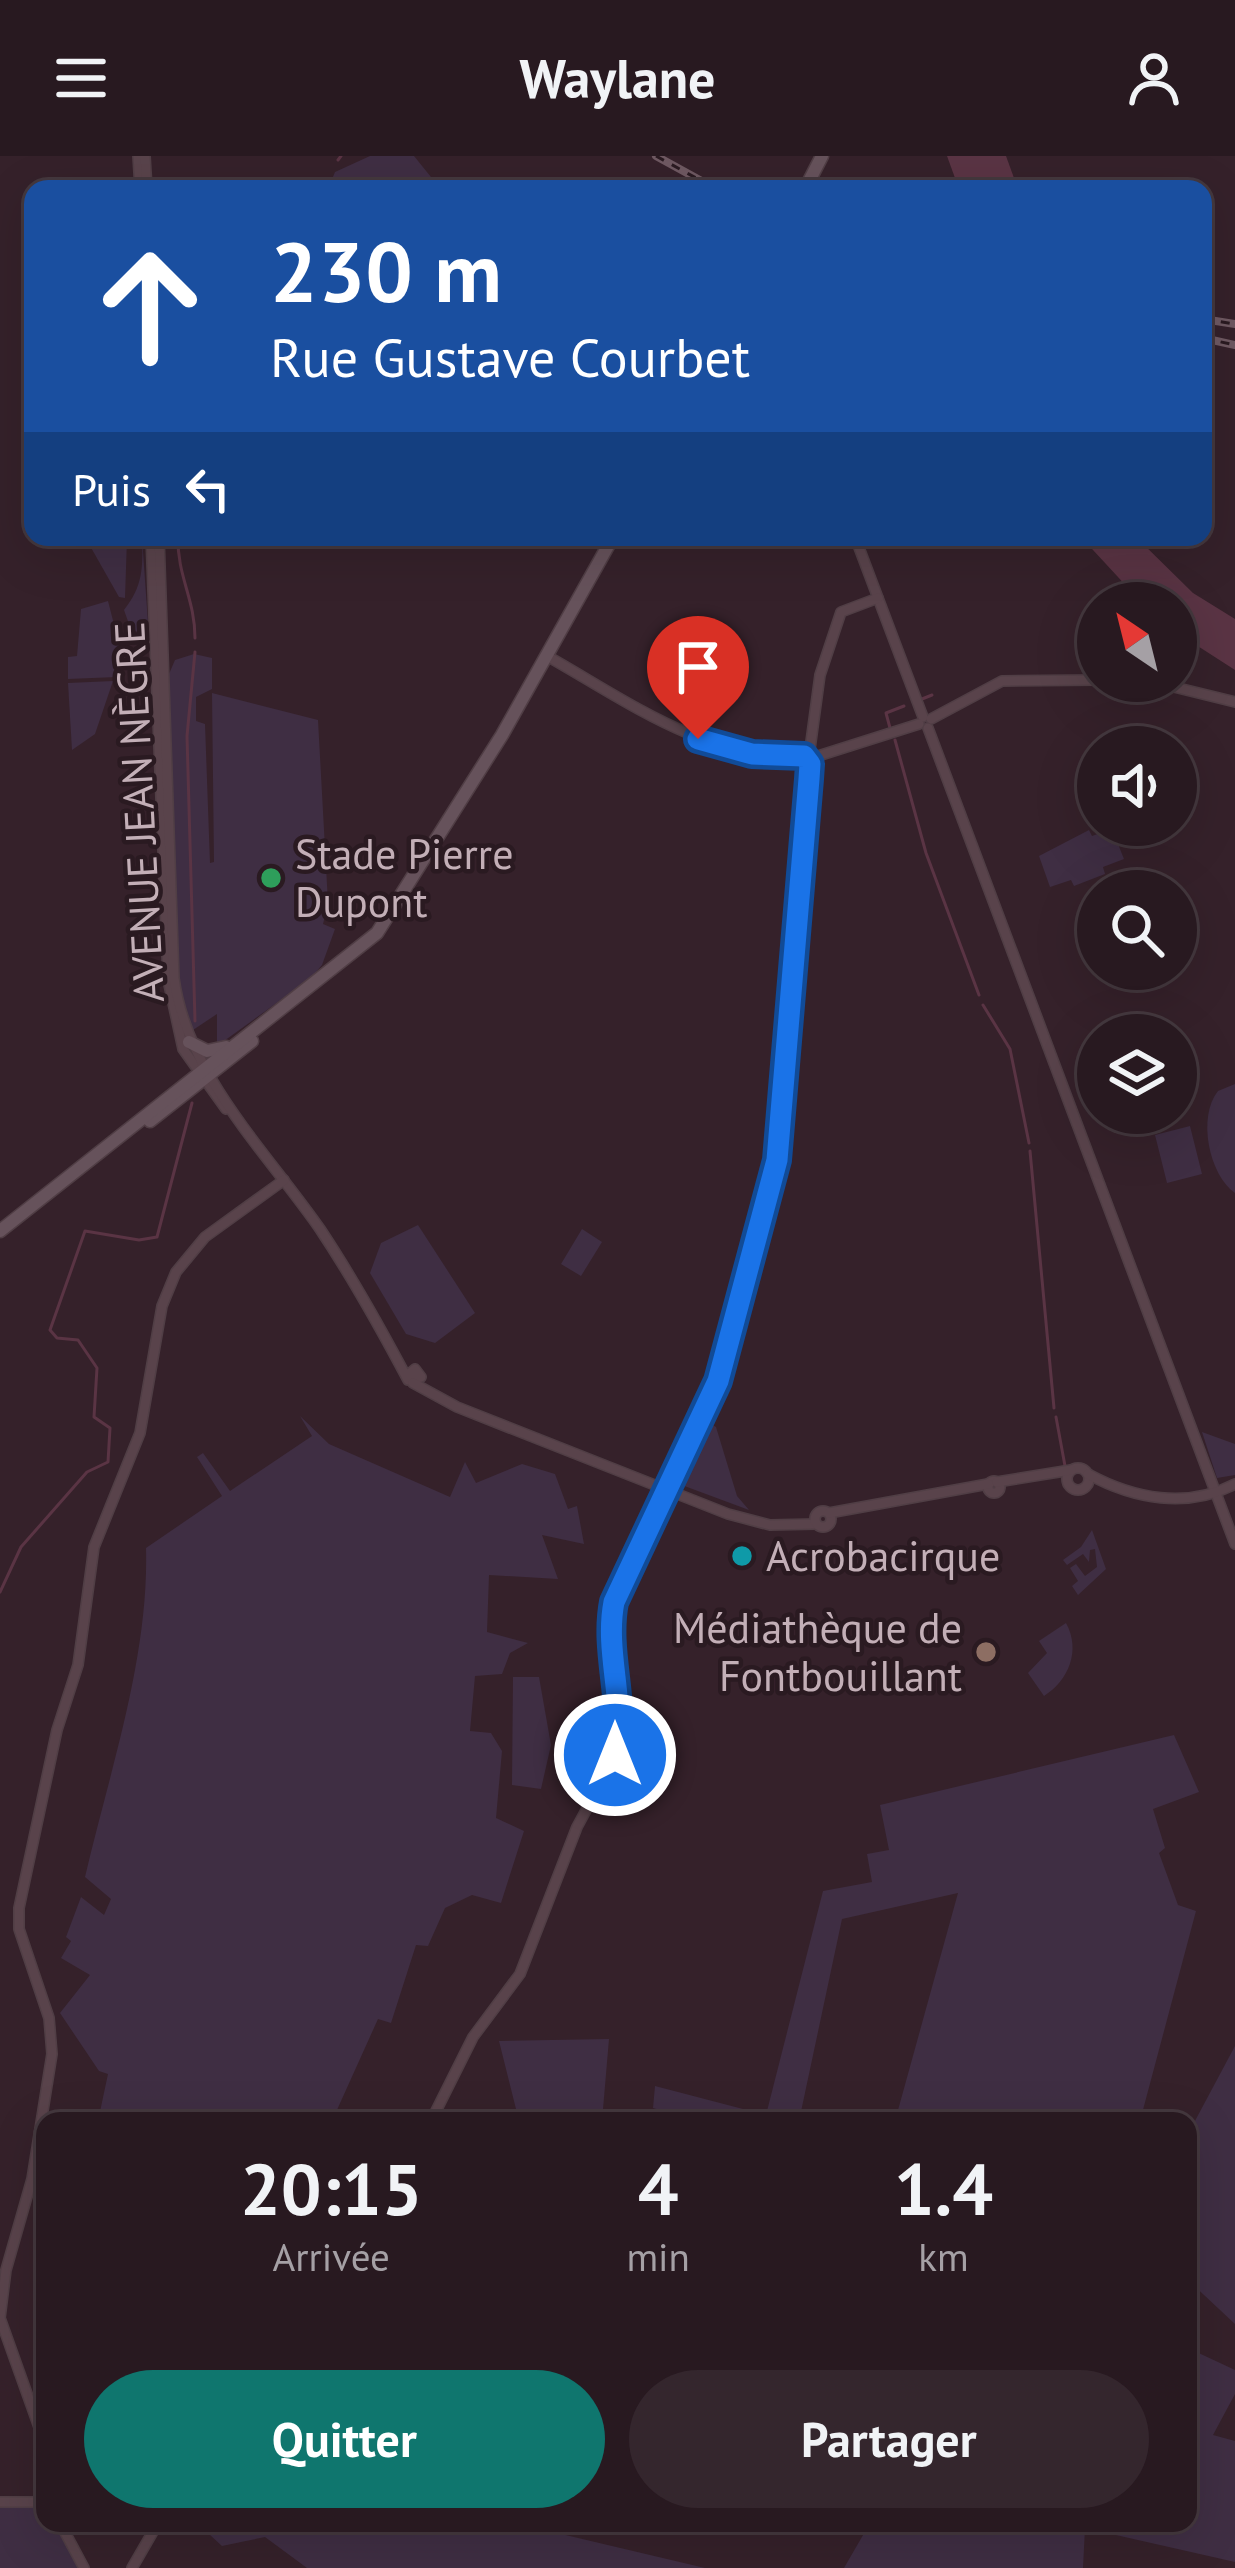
<!DOCTYPE html>
<html lang="fr">
<head>
<meta charset="utf-8">
<style>
  :root { --surface:#281920; --page:#34262d; --text:#f1f3f6; --muted:#a5a0a5; --line:#44383e; --accent:#0f766e }
  body { margin:0; font-family:"PT Sans",sans-serif; background:var(--page); color:var(--text); height:100vh; display:flex; flex-direction:column; font-size:45px; white-space:nowrap }
  * { box-sizing:border-box; margin:0 }
  p { font-size:39px; color:var(--muted) }
  .icon { flex:none; width:66px; height:66px; fill:none; stroke:currentColor; stroke-width:2; stroke-linecap:round; stroke-linejoin:round }
  .map { position:relative; flex:1; overflow:hidden }
  .sheet { position:absolute; left:36px; top:1956px; width:1161px; height:420px; display:flex; flex-direction:column; background:var(--surface); border-radius:24px; box-shadow:0 12px 48px #0002,0 0 0 3px var(--line) }
  .sheet>* { flex:none }
  .top-card { position:absolute; left:24px; top:24px; width:1188px; height:366px; border-radius:24px; box-shadow:0 12px 48px #0002,0 0 0 3px var(--line); background:#1a4fa0; color:#fff; overflow:hidden }
  .needle { width:78px; rotate:325deg }
  .tools { position:absolute; left:1077px; top:426px; display:grid; gap:24px }
  .tools a { display:grid; place-items:center; width:120px; height:120px; border-radius:50%; background:var(--surface); box-shadow:0 12px 48px #0002,0 0 0 3px var(--line); font-size:60px }
  .pin { position:absolute; display:grid; place-items:center; width:102px; height:102px; color:#fff; margin:-123px -51px; border-radius:50% 50% 50% 0; rotate:-45deg; box-shadow:0 0 12px #0007 }
  .pin .icon { rotate:45deg }
  .me { position:absolute; width:132px; margin:-66px; rotate:0deg; stroke-linejoin:round; filter:drop-shadow(0 0 9px #0008) }
  .turn { display:flex; align-items:center; gap:42px; height:252px; padding:0 48px; font-size:54px }
  .turn .icon { width:156px; height:156px; stroke-width:2.5 }
  .turn b { display:block; font-size:84px; line-height:102px }
  .then { display:flex; align-items:center; height:114px; padding:0 48px; background:#0003; gap:24px; font-size:45px }
  .eta { display:flex; justify-content:space-evenly; align-items:center; height:204px; text-align:center }
  .eta b { font-size:72px; font-weight:700; line-height:84px }
  .cta { display:flex; gap:24px; margin-top:auto; padding:24px 48px }
  .cta a { flex:1; height:138px; border-radius:72px; background:var(--accent); color:#fff; font-size:48px; font-weight:700; line-height:138px; text-align:center }
  .cta a+a { background:var(--page); color:var(--text) }
  header { display:flex; justify-content:space-between; align-items:center; height:156px; padding:0 48px; background:var(--surface); font-size:54px; font-weight:700 }
  .map>svg:first-child { display:block }
  .green { fill:#3f2e43 }
  .water { fill:#5a3444 }
  .lines { fill:none; stroke-linecap:round; stroke-linejoin:round }
  .stream { stroke:#5a3444; stroke-width:3 }
  .secondary-casing { stroke:#503e45; stroke-width:12 }
  .primary-casing { stroke:#503e45; stroke-width:15 }
  .secondary { stroke:#59434b; stroke-width:9 }
  .primary { stroke:#66525b; stroke-width:12 }
  .rail-casing { stroke:#6f5962; stroke-width:8 }
  .rail { stroke:#2a1a21; stroke-width:3; stroke-dasharray:9; stroke-linecap:butt }
  .route-casing { stroke:#114b97; stroke-width:30 }
  .route { stroke:#1a73e8; stroke-width:21 }
  .leisure-dot { fill:#2e9e5b; stroke:#2a1a21; stroke-width:4.5 }
  .culture-dot { fill:#0f9aa8; stroke:#2a1a21; stroke-width:4.5 }
  .education-dot { fill:#8d6e63; stroke:#2a1a21; stroke-width:4.5 }
  .labels { text-anchor:middle; stroke-width:9; stroke-linejoin:round; paint-order:stroke }
  .street-label { font-size:42px; fill:#c3afb7; stroke:#2a1a21 }
  .poi-label { font-size:42px; fill:#c3afb7; stroke:#2a1a21; text-anchor:start }
</style>
</head>
<body>
<header><svg class="icon" aria-label="menu" viewBox="0 0 24 24"><path d="M4 6h16M4 12h16M4 18h16"/></svg>Waylane<svg class="icon" aria-label="person" viewBox="0 0 24 24"><circle cx="12" cy="8" r="4"/><path d="M4 21q1-7 8-7t8 7"/></svg></header>
<div class="map">
<svg width="1235" height="2412" viewBox="0 0 1235 2412">
  <rect width="100%" height="100%" fill="#35212a"/>
  <g class="green">
    <path d="M370 0H414L435 26 429 33H328L335 16Z"/>
    <path d="M85 381H108L113 392 127 383 125 442 119 441Z"/>
    <path d="M142 381 148 467 139 477 130 471 124 454C143 430 143 412 142 381Z"/>
    <path d="M108 445 119 488 117 521 68 523V501L77 500 81 453Z"/>
    <path d="M194 498 212 502V533L196 541V565L205 568 210 707 214 706 212 537 318 564 328 747 323 768 335 773 322 809 310 823 217 890V858L190 876 179 830 169 518 175 504Z"/>
    <path d="M113 525 95 578 72 594 68 527Z"/>
    <path d="M1112 673 1124 703 1103 711 1105 718 1074 730 1071 724 1050 731 1039 700 1089 674 1092 680Z"/>
    <path d="M1235 928V1037C1209 1019 1197 961 1218 935Z"/>
    <path d="M1190 970 1202 1018 1167 1027 1155 979Z"/>
    <path d="M418 1069 475 1157 435 1187 406 1178 370 1117 381 1087Z"/>
    <path d="M582 1073 602 1086 581 1120 561 1108Z"/>
    <path d="M300 1260 329 1288 450 1341 465 1306 476 1327 522 1308 555 1318 568 1353 577 1350 584 1388 542 1379 558 1423 489 1419 487 1476 528 1487 510 1497 502 1518 475 1520 470 1575 491 1577 502 1595 496 1662 524 1675 501 1747 472 1739 445 1752 428 1790 416 1789 391 1867 378 1863 332 1965H98L108 1918 99 1915 60 1857 90 1819 61 1802 71 1785 66 1781 81 1741 104 1759 111 1743 85 1721C110 1614 149 1502 146 1392L222 1340 197 1301 203 1297 230 1335 312 1280Z"/>
    <path d="M709 1267 716 1271 737 1340 749 1354 679 1328 678 1318 701 1268Z"/>
    <path d="M1202 1276 1235 1288V1319L1217 1322Z"/>
    <path d="M1092 1374 1106 1413 1078 1439 1072 1430 1078 1425 1070 1412 1076 1408 1085 1420 1097 1411 1095 1393 1090 1394 1089 1406 1083 1398 1067 1409 1063 1404 1081 1391Z"/>
    <path d="M1066 1467C1081 1494 1069 1524 1044 1540L1028 1517 1047 1497 1039 1485Z"/>
    <path d="M513 1521H539L551 1589 541 1633 512 1629Z"/>
    <path d="M1174 1579 1199 1636 1153 1653 1165 1692 1159 1697 1178 1749 1196 1755 1140 1965H895L958 1737 842 1763 799 1965H696L653 1952 655 1930 766 1959 823 1735 872 1726 867 1698 889 1694 880 1649Z"/>
    <path d="M609 1883 602 1965H519L499 1885Z"/>
    <path d="M1235 1890V2168L1188 2124V1978Z"/>
    <path d="M1188 2192 1235 2214V2238L1213 2279 1235 2285V2406L1085 2372 1083 2412H844L870 2367H1188Z"/>
    <path d="M27 2347 45 2354V2367H56L79 2412H0V2350Z"/>
    <path d="M197 2367H559L557 2377 705 2412H307L265 2381 222 2390Z"/>
  </g>
  <g class="water">
    <path d="M947 0H1006L1018 33H959Z"/>
    <path d="M1081 381H1136L1193 437 1235 463V514L1176 476V447H1142Z"/>
  </g>
  <g class="lines">
    <g class="stream">
      <path d="M338 4 341 0"/>
      <path d="M307 33 327 23"/>
      <path d="M178 381C177 420 195 443 195 482"/>
      <path d="M195 496 187 580 195 865"/>
      <path d="M922 543 932 539"/>
      <path d="M890 572 886 557 904 550"/>
      <path d="M895 584 926 697 979 839"/>
      <path d="M983 849 1010 893 1029 987"/>
      <path d="M1030 995 1054 1252"/>
      <path d="M1056 1261 1065 1310"/>
      <path d="M0 1436 21 1391 87 1316 108 1306 110 1272 94 1261 97 1212 78 1184 57 1182 50 1174 85 1075 139 1084 157 1081 192 947"/>
    </g>
    <g class="secondary-casing">
      <g id="secondary">
        <path d="M138 0 140 33"/>
        <path d="M145 0 147 33"/>
        <path d="M151 381 168 824 183 893 226 953"/>
        <path d="M159 381 174 822C187 919 265 994 320 1073 352 1121 381 1173 408 1224L421 1221 415 1213 407 1220"/>
        <path d="M855 381 923 561"/>
        <path d="M547 500C627 545 707 605 804 600"/>
        <path d="M1117 525 1174 531 1235 546"/>
        <path d="M931 563 1002 525 1098 524"/>
        <path d="M928 572 1235 1388"/>
        <path d="M810 593 820 519 841 456 878 442"/>
        <path d="M818 600 919 568"/>
        <path d="M413 1227 457 1251 728 1358 770 1369 816 1368"/>
        <circle cx="1078" cy="1323" r="11"/>
        <path d="M1088 1318C1134 1343 1187 1353 1235 1328"/>
        <circle cx="994" cy="1331" r="6"/>
        <path d="M997 1326 1071 1314"/>
        <circle cx="823" cy="1363" r="8"/>
        <path d="M829 1357 988 1328"/>
        <path d="M431 1965 473 1881 520 1818 577 1671 611 1608 618 1580 610 1488 614 1446 718 1225 777 1004 810 608"/>
        <path d="M45 2288 0 2162 6 2114 32 2023 52 1898 49 1862 19 1773V1752L57 1574 78 1509 94 1391 140 1277 162 1150 176 1116 205 1081 284 1024"/>
        <path d="M0 2346H45"/>
        <path d="M60 2367 84 2412"/>
        <path d="M132 2412 158 2367"/>
      </g>
    </g>
    <g class="primary-casing">
      <g id="primary">
        <path d="M805 33 822 0"/>
        <path d="M189 886 207 895 226 891"/>
        <path d="M150 965 252 885"/>
        <path d="M0 1075 377 777 502 579 613 381"/>
      </g>
    </g>
    <use href="#secondary" class="secondary"/>
    <use href="#primary" class="primary"/>
    <g class="rail-casing">
      <g id="rail">
        <path d="M656 0 716 33"/>
        <path d="M1203 163 1235 168"/>
        <path d="M1203 182 1235 189"/>
      </g>
    </g>
    <use href="#rail" class="rail"/>
  </g>
  <g class="lines">
    <g class="route-casing">
      <path id="route" d="M615 1599C627 1550 604 1497 614 1446L718 1225 777 1004 809 623 810 608 804 600 752 598 698 583"/>
    </g>
    <use href="#route" class="route"/>
  </g>
  <circle class="leisure-dot" cx="271" cy="722" r="12"/>
  <circle class="culture-dot" cx="742" cy="1400" r="12"/>
  <circle class="education-dot" cx="986" cy="1496" r="12"/>
  <g class="labels">
    <g class="street-label">
      <text transform="translate(139 656) rotate(-93)" y="15">AVENUE JEAN NÈGRE</text>
    </g>
    <g class="poi-label">
      <text x="295" y="713">Stade Pierre<tspan x="295" dy="48">Dupont</tspan></text>
      <text x="766" y="1415">Acrobacirque</text>
      <text x="962" y="1487" text-anchor="end">Médiathèque de<tspan x="962" dy="48">Fontbouillant</tspan></text>
    </g>
  </g>
</svg>
<div class="tools">
<a><svg class="needle" viewBox="-14 -14 28 28"><path d="M0-13l5 13h-10z" fill="#e53935"/><path d="M0 13l5-13h-10z" fill="#a5a0a5"/></svg></a>
<a><svg class="icon" aria-label="sound" viewBox="0 0 24 24"><path d="M4 9h4l5-4v14l-5-4H4zM17 9q2 3 0 6"/></svg></a>
<a><svg class="icon" aria-label="search" viewBox="0 0 24 24"><circle cx="10" cy="10" r="6"/><path d="M15 15l6 6"/></svg></a>
<a><svg class="icon" aria-label="layers" viewBox="0 0 24 24"><path d="M12 4l9 5-9 5-9-5zM3 14l9 5 9-5"/></svg></a>
</div>
<div class="pin" style="left:698px;top:583px;background:#d93025"><svg class="icon" aria-label="arrive" viewBox="0 0 24 24"><path d="M6 21V4h12l-3 4 3 4H6"/></svg></div>
<svg class="me" style="left:615px;top:1599px" viewBox="-20 -20 40 40"><circle r="17" fill="#1a73e8" stroke="#fff" stroke-width="3"/><path d="M0-11L8 9 0 5-8 9z" fill="#fff"/></svg>
<div class="top-card">
<div class="turn"><svg class="icon" aria-label="ahead" viewBox="0 0 24 24"><path d="M12 20V5M6 11l6-6 6 6"/></svg><div><b>230 m</b>Rue Gustave Courbet</div></div>
<div class="then">Puis<svg class="icon" aria-label="left" viewBox="0 0 24 24"><path d="M17 20v-9H6M10 6l-5 5 5 5"/></svg></div>
</div>
<section class="sheet">
<div class="eta">
<div><b>20:15</b><p>Arrivée</p></div>
<div><b>4</b><p>min</p></div>
<div><b>1.4</b><p>km</p></div>
</div>
<div class="cta"><a>Quitter</a><a>Partager</a></div>
</section>
</div>
</body>
</html>
